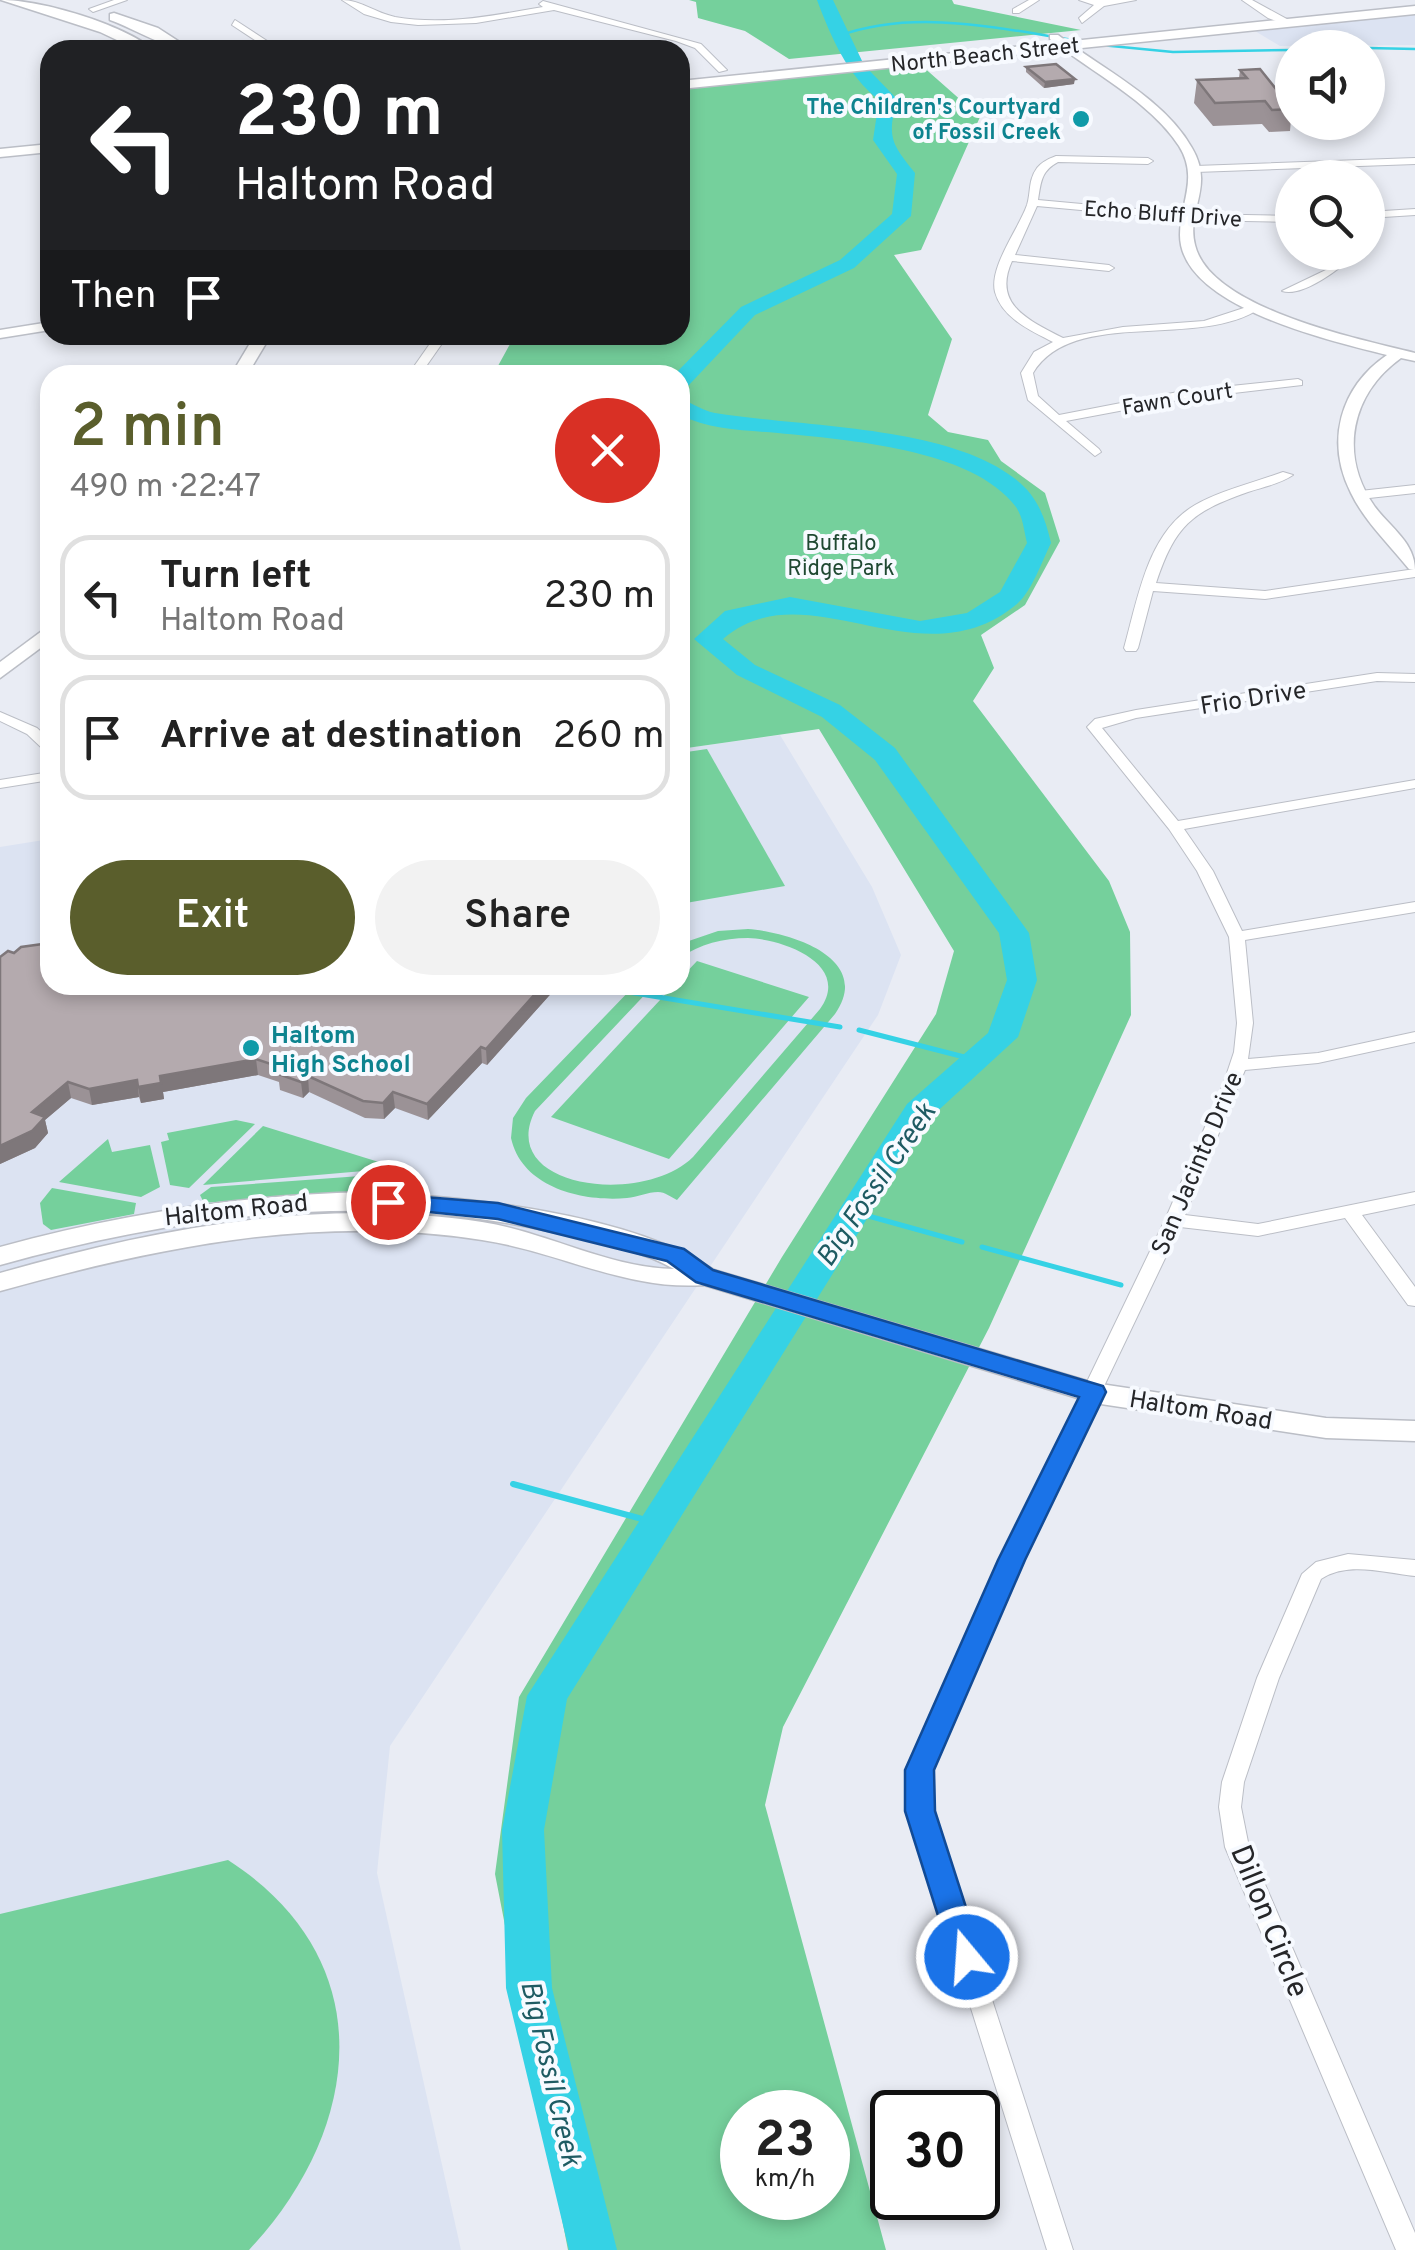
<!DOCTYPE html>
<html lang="en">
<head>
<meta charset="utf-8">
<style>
  :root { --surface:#fff; --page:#f2f2f2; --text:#222; --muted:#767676; --line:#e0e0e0; --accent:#5a5e2c }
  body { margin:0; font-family:Overpass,sans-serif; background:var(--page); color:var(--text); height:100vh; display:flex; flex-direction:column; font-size:38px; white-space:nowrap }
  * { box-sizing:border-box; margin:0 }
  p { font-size:32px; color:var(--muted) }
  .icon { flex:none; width:55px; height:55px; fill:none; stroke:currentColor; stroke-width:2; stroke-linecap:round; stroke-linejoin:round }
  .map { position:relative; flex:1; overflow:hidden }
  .sheet { position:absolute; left:40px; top:365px; width:650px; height:630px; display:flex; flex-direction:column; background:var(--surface); border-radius:30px; box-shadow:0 5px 15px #0003 }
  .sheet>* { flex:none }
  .guide { position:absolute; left:40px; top:40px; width:650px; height:305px; border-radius:30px; box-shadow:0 5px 15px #0003; background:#202124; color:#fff; overflow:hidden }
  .fabs { position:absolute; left:1275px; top:30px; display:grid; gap:20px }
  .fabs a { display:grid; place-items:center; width:110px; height:110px; border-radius:50%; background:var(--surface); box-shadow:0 5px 15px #0003; font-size:50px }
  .speed { position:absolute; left:720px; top:2090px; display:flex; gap:20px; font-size:50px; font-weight:700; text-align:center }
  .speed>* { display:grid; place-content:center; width:130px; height:130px; border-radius:50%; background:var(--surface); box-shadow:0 5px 15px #0003; line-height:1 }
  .speed small { font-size:25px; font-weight:400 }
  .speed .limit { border:5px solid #111; border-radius:15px; background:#fff; color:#111 }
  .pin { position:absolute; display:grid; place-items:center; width:85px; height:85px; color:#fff; margin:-42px; border:5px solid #fff; border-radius:50%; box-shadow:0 2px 10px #0007 }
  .me { position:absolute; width:110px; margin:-55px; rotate:342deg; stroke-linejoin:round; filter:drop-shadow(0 0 8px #0008) }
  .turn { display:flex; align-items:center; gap:35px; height:210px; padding:0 30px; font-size:45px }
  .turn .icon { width:130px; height:130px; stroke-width:2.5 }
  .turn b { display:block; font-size:70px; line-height:85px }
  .then { display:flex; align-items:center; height:95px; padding:0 30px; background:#0003; gap:20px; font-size:38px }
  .round { display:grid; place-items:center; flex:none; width:105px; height:105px; border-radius:52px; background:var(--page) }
  .summary { display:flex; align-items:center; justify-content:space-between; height:170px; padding:0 30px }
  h1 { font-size:60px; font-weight:600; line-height:75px; color:var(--accent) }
  .cta { display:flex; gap:20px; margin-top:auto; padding:20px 30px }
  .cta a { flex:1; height:115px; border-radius:60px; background:var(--accent); color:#fff; font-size:40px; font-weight:600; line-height:115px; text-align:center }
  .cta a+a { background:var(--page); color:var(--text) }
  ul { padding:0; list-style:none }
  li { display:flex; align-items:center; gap:30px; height:125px; margin:0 20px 15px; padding:0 10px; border:5px solid var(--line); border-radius:30px }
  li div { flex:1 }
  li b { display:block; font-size:38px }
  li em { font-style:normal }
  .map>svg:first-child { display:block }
  .built { fill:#dce3f2 }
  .green { fill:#75d09c; fill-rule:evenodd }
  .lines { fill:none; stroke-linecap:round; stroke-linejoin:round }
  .stream-far2 { stroke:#35d2e5; stroke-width:2.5 }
  .stream-far1 { stroke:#35d2e5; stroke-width:5 }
  .stream { stroke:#35d2e5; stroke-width:6 }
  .river { fill:#35d2e5; fill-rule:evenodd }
  .minor-casing { stroke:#bbbec6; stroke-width:2 }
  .tertiary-casing { stroke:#bbbec6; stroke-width:3 }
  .secondary-casing { stroke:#bbbec6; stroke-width:3 }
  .minor { fill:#fff; fill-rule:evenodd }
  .tertiary { fill:#fff; fill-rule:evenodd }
  .secondary { fill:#fff; fill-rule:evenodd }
  .wall { fill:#9b9296 }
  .shaded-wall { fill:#7e777a }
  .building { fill:#b4aaae; stroke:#7e777a; stroke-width:2.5 }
  .route { fill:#1a73e8; stroke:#114b97; stroke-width:2.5 }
  .culture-dot { fill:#0f9aa8; stroke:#f7faff; stroke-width:4 }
  .labels { text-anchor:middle; stroke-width:8; stroke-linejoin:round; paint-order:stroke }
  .far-street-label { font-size:22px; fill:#252629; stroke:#f7faff }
  .far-culture-label { font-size:22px; font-weight:bold; fill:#0d838f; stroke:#f7faff; text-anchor:end }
  .far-park-label { font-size:22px; fill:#1f4932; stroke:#f7faff }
  .street-label { font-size:25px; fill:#252629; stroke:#f7faff }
  .culture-label { font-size:25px; font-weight:bold; fill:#0d838f; stroke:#f7faff; text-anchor:start }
  .water-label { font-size:28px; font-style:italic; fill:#1e5b63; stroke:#f7faff }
  .near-street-label { font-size:30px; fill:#252629; stroke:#f7faff }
</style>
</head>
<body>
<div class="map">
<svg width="1415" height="2250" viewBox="0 0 1415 2250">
  <rect width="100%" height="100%" fill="#e9ecf4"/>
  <g class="built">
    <path d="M1415 15V45L1280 46 1255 31Z"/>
    <path d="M780 735 872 887 901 955 878 1015 390 1746 377 1873 461 2250H0V847L50 839V985H680V749Z"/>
  </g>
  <g class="green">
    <path d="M689 0H952L954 4 1081 30 789 59 745 31 698 18 696 2Z"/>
    <path d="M921 65 980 117 921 250 894 255 952 339 928 415 948 432 988 440 1001 461 1045 493 1060 541 1025 605 981 635 994 668 973 701 1109 881 1130 932 1131 1015 989 1328 783 1727 765 1805 886 2250H568L495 1874 519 1697 782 1257 936 1014 954 951 819 729 680 749V375H493L515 335H680V89ZM742 2112H828V2198H742Z"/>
    <path d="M707 749 785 886 680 904V753Z"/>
    <path d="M748 929C790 932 874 958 835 1014L677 1200C671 1197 665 1192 658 1192 648 1192 637 1197 627 1198 583 1202 522 1188 511 1138L513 1118 526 1098 635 985H654L535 1111C496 1188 642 1207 693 1157L820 1009C852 964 783 939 748 938 723 938 700 944 680 958V944L718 931Z"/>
    <path d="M697 961 809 997 669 1159 551 1117 674 985H680V979Z"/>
    <path d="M236 1120 255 1124 189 1188 170 1185 161 1142 169 1140 167 1133Z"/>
    <path d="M263 1126 398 1168 203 1185Z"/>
    <path d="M108 1139 112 1152 150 1145 160 1187 141 1197 59 1182Z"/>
    <path d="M402 1173 398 1189 386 1194 299 1195 204 1203 200 1195 211 1187Z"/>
    <path d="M52 1188 136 1203 134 1214 51 1230 43 1224 40 1203Z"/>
    <path d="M228 1860C382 1959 364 2127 249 2250H0V1914Z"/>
  </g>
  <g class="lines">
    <g class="stream-far2">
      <path d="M839 36C915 8 1002 29 1080 41"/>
      <path d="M1101 45 1173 52 1292 50"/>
      <path d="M1368 48 1415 49"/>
    </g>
    <g class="stream-far1">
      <path d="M598 987 840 1027"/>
      <path d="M859 1030 976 1060"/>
      <path d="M854 1212 962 1242"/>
      <path d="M982 1247 1121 1285"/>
    </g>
    <path class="stream" d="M513 1484 657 1523"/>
    <g class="river">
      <path d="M817 0H833L864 65 897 99C887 138 891 143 915 173L911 216 854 268 755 315 688 386 680 388V375H674L741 307 840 260 892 214 897 174 873 140 879 100C847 75 831 37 817 0Z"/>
      <path d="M680 399C693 403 703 411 715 413 799 427 946 425 1014 478 1037 495 1045 517 1051 543 1042 561 1032 591 1017 604 920 685 806 567 723 639L755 665 840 705 895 748 1029 933 1037 980 1018 1037 930 1118 567 1699 544 1830 552 1988 617 2250H569L506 1988 502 1830 527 1696 907 1104 988 1033 1007 980 999 933 875 760 822 717 737 675 694 639 725 611 790 597 920 621 967 613 1000 592 1027 543C1024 531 1023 517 1016 507 972 448 846 440 778 433 744 430 710 430 680 415Z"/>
    </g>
    <g class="minor-casing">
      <g id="minor">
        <path d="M114 0H127L93 12 89 9Z"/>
        <path d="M342 0C360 0 376 13 395 17 440 25 486 17 531 9L543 7 539 4 543 1 701 44 727 70 719 72 695 48 676 41 554 10 476 23 418 25 391 22 364 14Z"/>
        <path d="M1029 0H1039L1019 13H1013V9Z"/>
        <path d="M1079 0H1136L1104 6 1082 23 1079 18 1094 5Z"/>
        <path d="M1242 0H1252L1294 23 1290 26 1268 18Z"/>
        <path d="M235 20 281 50H270L264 46 220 50 258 42 232 25Z"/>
        <path d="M1056 156 1148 158 1153 161 1148 164 1058 162C1041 171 1041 182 1038 200L1191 214 1292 216V222L1191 220 1037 206 1015 255 1109 265 1114 268 1109 271 1012 261C992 305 1029 320 1063 338L1123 327 1204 321 1256 304 1262 307C1201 351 1073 306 1033 373L1038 396 1059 415 1183 391 1298 379 1302 381V385L1183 399 1066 421 1099 449 1101 452 1095 456 1028 400 1021 373 1034 352 1053 342C1031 331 1002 318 995 292 989 267 1018 230 1027 205 1031 193 1028 180 1037 168 1042 162 1048 159 1056 156Z"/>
        <path d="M1415 158V164L1196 172 1191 169 1196 166Z"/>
        <path d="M1415 209V215L1368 218V212Z"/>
        <path d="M1345 252H1357C1342 268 1302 298 1282 291L1330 268Z"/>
        <path d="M436 335H448L420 375H408Z"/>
        <path d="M1283 472 1293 475C1280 484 1263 487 1248 492 1191 512 1175 526 1156 583L1265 591 1415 569V577L1265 599 1153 591 1138 648 1136 651H1126L1124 648C1138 599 1147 533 1195 505 1222 490 1253 483 1283 472Z"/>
        <path d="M1415 485V493L1360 499 1354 495 1360 491Z"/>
        <path d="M1377 673 1415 674V682L1377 681 1136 718 1102 728 1178 821 1415 780V788L1184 829 1213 871 1242 931 1415 902V912L1245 940 1253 1023 1248 1059 1318 1053 1415 1032V1042L1318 1063 1245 1070 1185 1215 1258 1224 1415 1192V1204L1362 1215 1415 1287V1306L1408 1305 1345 1218 1258 1236 1180 1227 1021 1560 930 1770 931 1811 1073 2250H1047L909 1811 908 1770 1001 1560 1165 1220 1223 1085 1234 1052 1237 1023 1229 937 1197 871 1169 829 1087 727 1095 719 1136 710Z"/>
        <path d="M0 712 37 728 50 740V752L45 751 27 734 0 721Z"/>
        <path d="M50 772V780L0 788V780Z"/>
        <path d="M1348 1554 1415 1560V1576C1385 1573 1348 1561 1321 1579L1279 1678 1244 1782 1241 1807 1249 1847 1415 2233V2250H1396L1225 1847 1219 1807 1222 1782 1257 1678 1302 1574 1316 1562Z"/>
      </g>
    </g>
    <g class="tertiary-casing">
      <g id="tertiary">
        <path d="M1050 35H1058C1101 68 1165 99 1192 148 1215 187 1186 209 1195 245 1210 309 1360 339 1415 353V361L1401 358C1351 394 1338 455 1375 507 1391 528 1415 543 1415 570L1409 569C1389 544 1365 522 1351 493 1325 442 1340 387 1387 355 1332 341 1180 307 1180 235 1180 202 1199 178 1179 146 1150 101 1091 72 1050 39Z"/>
        <path d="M50 322V330L0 338V330Z"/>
      </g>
    </g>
    <g class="secondary-casing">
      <g id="secondary">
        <path d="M1 0C42 0 122 24 154 50H138L100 32Z"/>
        <path d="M1415 6V14L680 89V81Z"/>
        <path d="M114 13 158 28 192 50C168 50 135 29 110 20V14Z"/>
        <path d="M50 144V152L0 157V149Z"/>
        <path d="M255 335H271L247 375H231Z"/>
        <path d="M50 625V641L0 678V662Z"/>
        <path d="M365 1192C467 1197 629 1213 714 1270L1094 1383 1326 1418 1415 1421V1441L1326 1438 1094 1403 704 1285C627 1291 557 1251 482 1240 317 1214 158 1247 0 1291V1273C157 1228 318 1197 482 1222 546 1232 609 1268 674 1269 639 1249 597 1242 558 1233 369 1190 185 1214 0 1265V1247C121 1214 239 1195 365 1192Z"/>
      </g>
    </g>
    <use href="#minor" class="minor"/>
    <use href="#tertiary" class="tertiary"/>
    <use href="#secondary" class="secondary"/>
  </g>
  <g class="wall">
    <path d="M1026 67 1074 84 1044 88 1026 72Z"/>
    <path d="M1240 70 1292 107 1290 131 1269 132 1262 124 1213 126 1194 103 1197 80 1239 78Z"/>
    <path d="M0 957 50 985H555L556 988 487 1065 482 1063 428 1120 395 1108 384 1119 365 1118 309 1092 303 1098 280 1090 279 1082 258 1075 163 1092 164 1099 141 1103 139 1097 92 1105 71 1098 45 1120 48 1133 35 1148 0 1164Z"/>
  </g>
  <g class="shaded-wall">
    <path d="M1075 79 1074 84 1044 88 1045 82Z"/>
    <path d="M543 985H555L556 988 487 1065 486 1049Z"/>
    <path d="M481 1047 482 1063 428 1120 427 1104Z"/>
    <path d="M256 1059 258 1075 163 1092 164 1099 141 1103 138 1087 160 1076Z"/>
    <path d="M308 1076 309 1092 303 1098 301 1082Z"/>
    <path d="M137 1080 139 1097 92 1105 89 1089Z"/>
    <path d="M68 1082 71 1098 45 1120 48 1133 35 1148 0 1164V1146L32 1112Z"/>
    <path d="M393 1092 395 1108 384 1119 383 1103Z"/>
  </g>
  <g class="building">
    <path d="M1056 64 1075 79 1045 82 1026 67Z"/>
    <path d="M1260 69 1292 109 1272 110 1265 101 1215 103 1197 80 1247 78 1240 70Z"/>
    <path d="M50 943V985H543L486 1049 481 1047 427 1104 393 1092 383 1103 363 1101 308 1076 301 1082 278 1074 283 1068 256 1059 160 1076 161 1083 138 1087 137 1080 89 1089 68 1082 32 1112 45 1117 32 1131 0 1146V957L8 951 14 953 21 947Z"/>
  </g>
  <path class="route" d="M388 1194 498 1203 684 1249 713 1270 1103 1386 1106 1392 1025 1560 934 1770 935 1811 982 1957 978 1967 967 1971 956 1967 951 1957 905 1811V1770L998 1560 1079 1397 696 1282 667 1261 498 1219 380 1207 377 1202 380 1196Z"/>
  <g class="culture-dot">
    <circle cx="1081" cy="119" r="10"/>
    <circle cx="251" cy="1048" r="10"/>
  </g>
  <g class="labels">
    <g class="far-street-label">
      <text transform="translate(985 54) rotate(-6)" y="8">North Beach Street</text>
      <text transform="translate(1163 213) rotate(4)" y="8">Echo Bluff Drive</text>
      <text transform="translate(1177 398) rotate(-9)" y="8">Fawn Court</text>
    </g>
    <g class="far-culture-label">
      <text x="1061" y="114">The Children's Courtyard<tspan x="1061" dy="25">of Fossil Creek</tspan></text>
    </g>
    <g class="far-park-label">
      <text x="841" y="550">Buffalo<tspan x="841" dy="25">Ridge Park</tspan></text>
    </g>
    <g class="street-label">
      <text transform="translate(1253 697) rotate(-9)" y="9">Frio Drive</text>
      <text transform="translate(1196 1163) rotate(-67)" y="9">San Jacinto Drive</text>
      <text transform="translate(236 1209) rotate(-6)" y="9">Haltom Road</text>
      <text transform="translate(1201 1409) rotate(9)" y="9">Haltom Road</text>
    </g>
    <g class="culture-label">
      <text x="271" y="1043">Haltom<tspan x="271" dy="29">High School</tspan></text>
    </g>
    <g class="water-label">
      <text transform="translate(875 1184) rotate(-56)" y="10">Big Fossil Creek</text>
      <text transform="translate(552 2073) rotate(77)" y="10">Big Fossil Creek</text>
    </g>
    <g class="near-street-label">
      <text transform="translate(1270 1921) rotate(68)" y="10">Dillon Circle</text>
    </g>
  </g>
</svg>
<div class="fabs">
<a><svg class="icon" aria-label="sound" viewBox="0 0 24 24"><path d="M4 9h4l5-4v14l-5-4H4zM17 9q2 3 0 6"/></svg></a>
<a><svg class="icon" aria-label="search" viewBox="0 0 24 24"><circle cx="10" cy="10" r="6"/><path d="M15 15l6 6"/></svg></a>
</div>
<div class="speed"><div>23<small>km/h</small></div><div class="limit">30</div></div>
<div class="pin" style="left:388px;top:1202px;background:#d93025"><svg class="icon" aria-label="arrive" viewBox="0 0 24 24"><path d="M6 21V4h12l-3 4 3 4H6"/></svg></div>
<svg class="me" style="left:967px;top:1957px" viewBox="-20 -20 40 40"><circle r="17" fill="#1a73e8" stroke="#fff" stroke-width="3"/><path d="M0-11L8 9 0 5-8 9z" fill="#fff"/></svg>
<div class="guide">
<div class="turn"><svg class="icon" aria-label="left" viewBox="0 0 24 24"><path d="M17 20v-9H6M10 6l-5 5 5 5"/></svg><div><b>230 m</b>Haltom Road</div></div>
<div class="then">Then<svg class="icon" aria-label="arrive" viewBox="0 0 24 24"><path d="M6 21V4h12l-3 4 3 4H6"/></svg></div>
</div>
<section class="sheet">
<div class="summary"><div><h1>2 min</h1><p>490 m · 22:47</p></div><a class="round" style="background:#d93025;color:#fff"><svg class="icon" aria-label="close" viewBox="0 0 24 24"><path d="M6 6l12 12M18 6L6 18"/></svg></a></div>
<ul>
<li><svg class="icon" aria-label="left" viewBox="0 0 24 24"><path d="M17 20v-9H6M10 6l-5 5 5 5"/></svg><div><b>Turn left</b><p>Haltom Road</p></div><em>230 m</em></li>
<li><svg class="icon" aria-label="arrive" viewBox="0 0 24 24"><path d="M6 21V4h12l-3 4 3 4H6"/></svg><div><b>Arrive at destination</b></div><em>260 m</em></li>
</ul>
<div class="cta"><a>Exit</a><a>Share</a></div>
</section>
</div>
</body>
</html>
